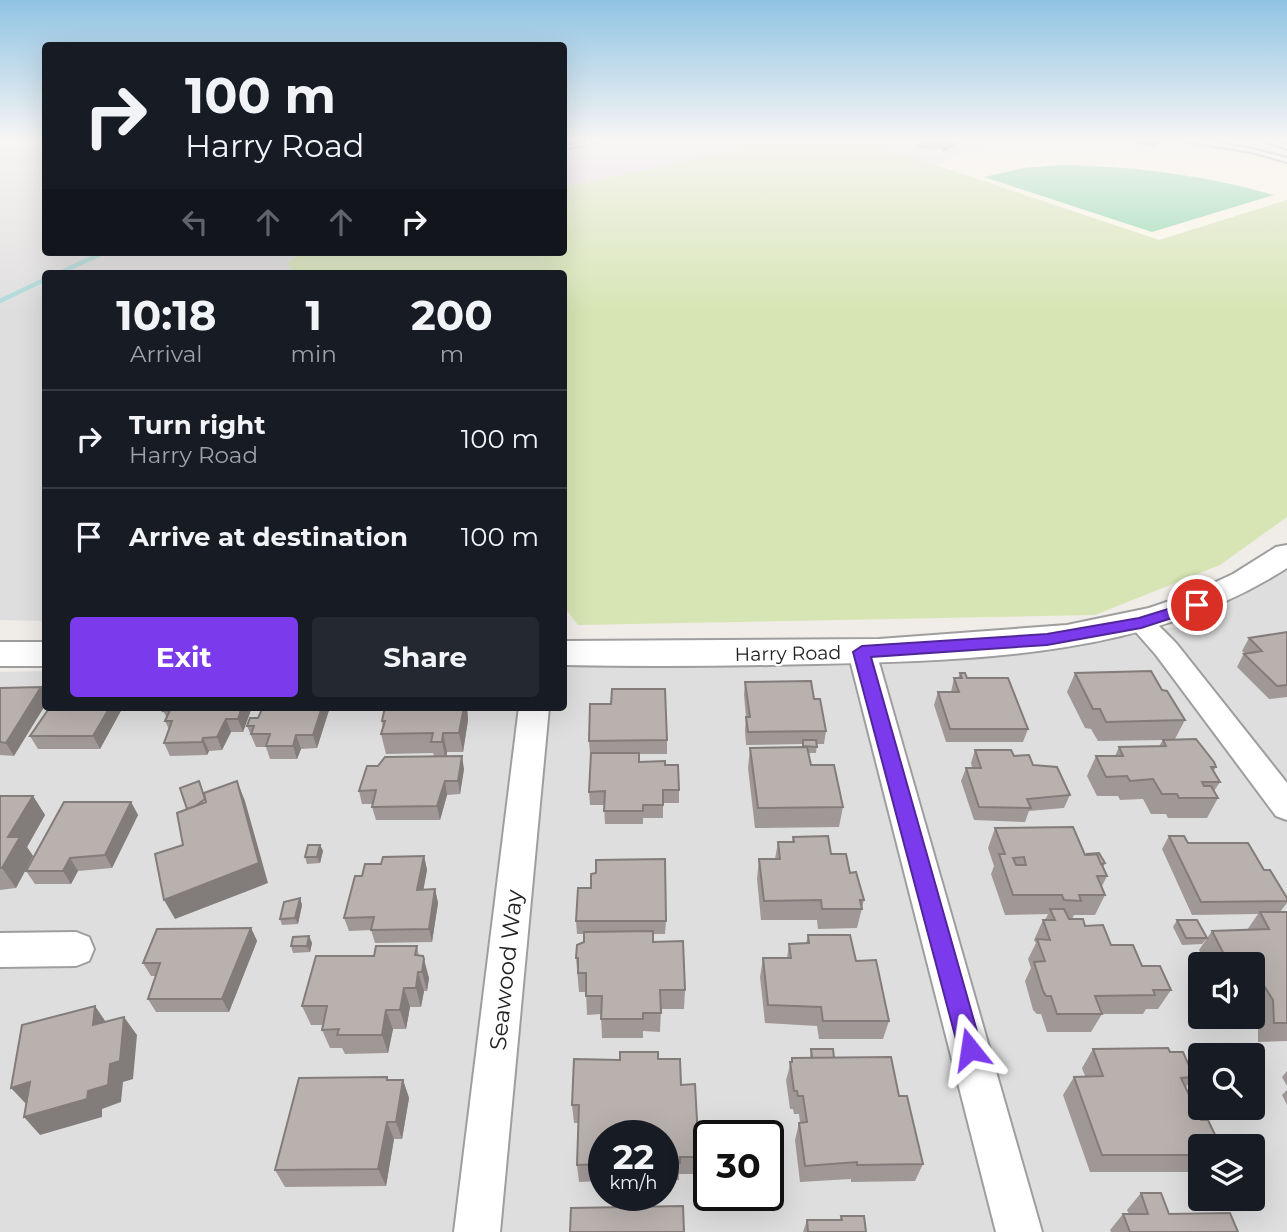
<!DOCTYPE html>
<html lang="en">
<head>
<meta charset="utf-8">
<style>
  :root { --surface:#171b24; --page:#242831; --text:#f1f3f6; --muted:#9ea1a6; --line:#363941; --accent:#7c3aed }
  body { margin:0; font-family:Montserrat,sans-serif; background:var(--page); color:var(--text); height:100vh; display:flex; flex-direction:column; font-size:26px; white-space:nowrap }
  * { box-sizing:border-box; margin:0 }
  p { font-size:23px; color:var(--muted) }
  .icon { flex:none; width:38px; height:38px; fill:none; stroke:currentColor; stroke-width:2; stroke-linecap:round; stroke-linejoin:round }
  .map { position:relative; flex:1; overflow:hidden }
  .details { position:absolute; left:42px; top:270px; width:525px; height:441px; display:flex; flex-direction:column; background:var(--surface); border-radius:7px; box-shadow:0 7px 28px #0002 }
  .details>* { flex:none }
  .top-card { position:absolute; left:42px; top:42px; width:525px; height:214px; border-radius:7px; box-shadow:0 7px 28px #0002; background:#171b24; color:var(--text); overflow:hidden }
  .buttons { position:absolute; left:1188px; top:952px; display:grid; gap:14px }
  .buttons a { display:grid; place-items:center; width:77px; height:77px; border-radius:7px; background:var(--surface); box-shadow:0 7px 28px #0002; font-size:35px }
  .speed { position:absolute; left:588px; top:1120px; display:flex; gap:14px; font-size:35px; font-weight:700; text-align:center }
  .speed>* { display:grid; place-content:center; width:91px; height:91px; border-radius:50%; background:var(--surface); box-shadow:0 7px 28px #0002; line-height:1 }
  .speed small { font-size:18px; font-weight:400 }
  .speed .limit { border:4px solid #111; border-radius:10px; background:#fff; color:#111 }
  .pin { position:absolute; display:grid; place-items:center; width:60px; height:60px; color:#fff; margin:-30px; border:4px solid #fff; border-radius:50%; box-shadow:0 2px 7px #0007 }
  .me { position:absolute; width:77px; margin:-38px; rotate:345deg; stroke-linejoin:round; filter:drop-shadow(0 0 5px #0008) }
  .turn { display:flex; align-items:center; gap:24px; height:147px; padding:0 28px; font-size:32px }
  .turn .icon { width:91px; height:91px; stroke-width:2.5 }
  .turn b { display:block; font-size:49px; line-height:60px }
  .lanes { display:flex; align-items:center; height:66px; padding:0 28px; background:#0003; justify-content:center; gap:35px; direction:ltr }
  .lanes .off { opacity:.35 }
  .eta { display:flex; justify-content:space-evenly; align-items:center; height:119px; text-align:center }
  .eta b { font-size:42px; font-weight:700; line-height:49px }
  .primary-button { display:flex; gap:14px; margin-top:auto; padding:14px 28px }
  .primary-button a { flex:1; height:80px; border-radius:7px; background:var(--accent); color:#fff; font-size:28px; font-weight:700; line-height:80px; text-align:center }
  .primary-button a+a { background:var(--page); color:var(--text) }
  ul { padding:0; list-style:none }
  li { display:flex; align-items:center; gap:21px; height:98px; padding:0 28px; border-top:2px solid var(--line) }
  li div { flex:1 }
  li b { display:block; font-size:26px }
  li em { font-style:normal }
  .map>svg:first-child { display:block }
  .residential { fill:#dfdede; fill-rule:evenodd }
  .industrial { fill:#e8dbe8 }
  .education { fill:#fcf7e5 }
  .grass { fill:#d7e5b4 }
  .pitch { fill:#8ed7aa }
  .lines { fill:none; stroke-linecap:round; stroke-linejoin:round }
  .stream { stroke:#add9d9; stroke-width:4.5 }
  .service-casing { stroke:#9e9e9e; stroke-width:4 }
  .minor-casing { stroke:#9e9e9e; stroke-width:4 }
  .tertiary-casing { stroke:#9e9e9e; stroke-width:4 }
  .service { fill:#fff; fill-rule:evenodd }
  .minor { fill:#fff; fill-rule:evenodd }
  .tertiary { fill:#fff; fill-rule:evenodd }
  .wall { fill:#9f9896 }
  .shaded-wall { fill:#827c7a }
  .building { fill:#b9b1ae; stroke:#827c7a; stroke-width:2; fill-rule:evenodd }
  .route { fill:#7c3aed; stroke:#51269a; stroke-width:2 }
  .labels { text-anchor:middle; stroke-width:5; stroke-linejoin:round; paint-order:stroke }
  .street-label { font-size:19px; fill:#212121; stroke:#fff }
  .near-street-label { font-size:23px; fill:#212121; stroke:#fff }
</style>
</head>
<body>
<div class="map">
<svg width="1287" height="1232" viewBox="0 0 1287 1232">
  <rect width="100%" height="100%" fill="#f0ece8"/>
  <g class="residential">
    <path d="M0 140H45L46 252H301L287 263 295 273H46L45 621 0 620Z"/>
    <path d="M1287 563V1232H0V672L45 671 46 707H564V651L1190 627ZM1200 964H1253V1017H1200ZM1200 1055H1253V1108H1200ZM604 1136H663V1195H604ZM709 1136H768V1195H709ZM1200 1146H1253V1199H1200Z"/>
  </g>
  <g class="industrial">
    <path d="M564 140H779L564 187Z"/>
    <path d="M861 140H992L934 166Z"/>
  </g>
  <path class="education" d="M992 140H1287V200L1159 240 934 166Z"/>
  <path class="grass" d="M780 140H861L1159 240 1287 200V517L1220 565 1095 615 578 625 564 607V273H295L287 263 301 252H564V187Z"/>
  <path class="pitch" d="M1059 165C1133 166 1203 175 1274 195L1152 232 984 177 1024 168Z"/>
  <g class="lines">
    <g class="stream">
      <path d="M59 273 105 252"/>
      <path d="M0 301 46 279"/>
    </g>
    <g class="service-casing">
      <g id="service">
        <path d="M594 140H606L564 149V147Z"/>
        <path d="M1176 140C1214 140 1251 148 1287 158V162L1252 152Z"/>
        <path d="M1261 140H1270L1287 145V149Z"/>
      </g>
    </g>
    <g class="minor-casing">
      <g id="minor">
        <path d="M1141 614 1150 617 1176 643 1287 783V820L1276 816 1156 655 1128 623 1132 617Z"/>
        <path d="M862 643 872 645 876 652 1042 1232H996L848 652 852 645Z"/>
        <path d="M519 707H549L500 1232H454Z"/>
        <path d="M76 932 89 937 94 949 89 961 76 966 0 967V933Z"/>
      </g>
    </g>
    <g class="tertiary-casing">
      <g id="tertiary">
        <path d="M1287 545V568C1148 657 978 660 817 664 733 666 648 667 564 665V641L879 639 1067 625 1149 608 1190 594 1233 574 1276 547Z"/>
        <rect x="0" y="642" width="46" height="24"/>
      </g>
    </g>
    <use href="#service" class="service"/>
    <use href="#minor" class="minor"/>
    <use href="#tertiary" class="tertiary"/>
  </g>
  <g class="wall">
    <path d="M918 140H954V146L943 152 940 149 941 147 934 150 917 147Z"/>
    <path d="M1116 140H1166L1154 147Z"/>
    <path d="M1287 632V697L1269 699 1237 667 1244 653 1242 651 1249 638Z"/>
    <path d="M960 673 967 678 1028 729 1023 742H946L934 705 938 692H951L954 678H958Z"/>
    <path d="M1075 673 1162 690 1185 720 1175 739 1216 767 1213 772 1220 782 1214 791 1218 798 1207 818H1168L1166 814H1151L1143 799 1120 800 1118 796H1097L1087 776 1096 756H1115L1119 747 1159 746 1163 740 1098 741 1091 729 1085 728 1067 692Z"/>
    <path d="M745 682 814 699 826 731 824 744H817L816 753H808L811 765 843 807 839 827 755 828 748 768 750 748 802 747V744L746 745 745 730 746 717 744 695Z"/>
    <path d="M0 688 14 756 0 755Z"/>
    <path d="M123 707 100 749H38L30 736Z"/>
    <path d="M252 707 243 732H231L222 750 209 751 207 755 170 756 164 743 169 729 165 721 167 718 163 711Z"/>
    <path d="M263 707H330L317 748 301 749 297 759H270L266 747H256L247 726 258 718Z"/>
    <path d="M467 707 468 720 463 752H447V756L464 769 460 794 447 795 440 820H376L372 807 373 804H362L359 791 378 766 434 756 433 753 386 754 381 734 383 728 382 721Z"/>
    <path d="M667 740V754H639V762L665 765 679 790V803H663V818H643V824H605L604 805H590L589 792 591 754H590L589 741Z"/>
    <path d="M975 750 1014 756 1033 765 1070 795 1064 808 1029 811 1025 822 974 820 961 781 966 768H972L971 763Z"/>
    <path d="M0 796H33L45 815 27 847 33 856 16 888 0 890Z"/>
    <path d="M131 802 138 815 112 868 78 871 71 884H35L26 871Z"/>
    <path d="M995 828 1085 855 1105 863 1103 868 1107 876 1102 886 1105 895 1095 915H1074L1072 919 1085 926 1142 966 1171 990 1158 1009H1146L1143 1014H1102L1091 1032H1047L1041 1014H1037L1033 1010 1025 981 1031 968 1028 959 1036 943 1034 940 1043 920H1045L1048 914 1005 915 991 874 994 866 988 848Z"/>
    <path d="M1169 836 1264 870 1287 901V903L1280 912H1287V1041L1258 1042V1019L1253 1011V964H1206L1199 950 1212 931 1247 930 1258 914 1192 915 1162 849Z"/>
    <path d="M793 837 831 854 850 873 864 900 857 928 818 929 817 920H761L757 879 759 859H775L778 842H792Z"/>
    <path d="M320 845 323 851 320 863 307 864 305 857Z"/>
    <path d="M424 856 427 870 423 890 435 889 438 903 432 942 375 943 371 930 349 931 344 918 362 876 381 864Z"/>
    <path d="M300 898 302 905 298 924 282 925 280 919Z"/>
    <path d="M1177 920 1207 938 1202 944 1182 945 1173 927Z"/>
    <path d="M576 921H666L665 934H653V942L685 990 684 1009H661L660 1032 643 1031V1038H602L601 1014 587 1015 586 992H579L576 958 584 942V934H577Z"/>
    <path d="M251 928 257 941 229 1012H156L148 999 156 976H151L143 963Z"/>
    <path d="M808 935 856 961 889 1021 883 1039H819L817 1026 765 1023 760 977 763 958H787L789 944 806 943Z"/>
    <path d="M309 936 312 943 310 952 293 953 291 946Z"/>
    <path d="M417 946 419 956 429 978 427 991H424L421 1007H410L406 1029H393L388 1053 345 1054 342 1048H330L322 1030 323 1025H311L302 1006 374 956Z"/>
    <path d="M811 1049 834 1058 899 1096 923 1164 915 1181 851 1182V1179L800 1182 795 1140 799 1123H800L799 1114H794L793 1109H790L786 1080 792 1058H810Z"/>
    <path d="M1093 1049 1170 1052 1194 1077 1186 1087 1201 1120 1216 1137 1210 1144 1200 1146V1170L1199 1172H1090L1063 1095 1074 1077 1085 1076 1082 1068Z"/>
    <path d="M658 1059 681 1085 699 1157 698 1174H679V1180H663V1136H604V1181L579 1182 577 1165 578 1123H574L572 1105 620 1060Z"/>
    <path d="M1287 1071V1086L1282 1077Z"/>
    <path d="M387 1077 388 1080H403L409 1098 402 1139H394L386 1186 285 1187 275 1170Z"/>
    <path d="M1287 1090V1105L1282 1095Z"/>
    <path d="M1141 1193 1169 1214 1238 1232H1111L1110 1230 1123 1214H1129L1127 1210Z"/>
    <path d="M841 1216 866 1232H803L807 1220H840Z"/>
  </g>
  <g class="shaded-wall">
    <path d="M940 140H952L934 150 936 143Z"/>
    <path d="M1156 140H1166L1154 147Z"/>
    <path d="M955 142 954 146 943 152 944 148Z"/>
    <path d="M41 687 46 696V704L14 756 6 743Z"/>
    <path d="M110 707H123L100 749 93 736Z"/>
    <path d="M242 707H252L243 732 238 719Z"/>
    <path d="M322 707H330L317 748 313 735Z"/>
    <path d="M463 707H467L468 720 463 752 459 733Z"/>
    <path d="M226 719 231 732 222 750 217 737Z"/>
    <path d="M443 733 447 752 446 761 442 742Z"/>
    <path d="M296 735 301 749 297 759 293 746Z"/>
    <path d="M203 738 209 751 207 755 202 742Z"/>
    <path d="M462 756 464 769 460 794 458 781Z"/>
    <path d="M237 781 245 801 268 883 175 919 164 900Z"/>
    <path d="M445 781 447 795 440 820 437 806Z"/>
    <path d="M33 796 45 815 27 847 33 856 16 888 2 868 8 837Z"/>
    <path d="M131 802 138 815 112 868 105 855Z"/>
    <path d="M320 845 323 851 320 863 317 857Z"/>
    <path d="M424 856 427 870 421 903 417 890Z"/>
    <path d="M70 858 78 871 71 884 63 871Z"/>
    <path d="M435 889 438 903 432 942 429 929Z"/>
    <path d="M300 898 302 905 298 924 295 918Z"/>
    <path d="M251 928 257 941 229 1012 222 999Z"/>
    <path d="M309 936 312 943 310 952 307 946Z"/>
    <path d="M424 959 429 978 427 991 422 972Z"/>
    <path d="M418 972 424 991 421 1007 416 988Z"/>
    <path d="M404 988 410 1007 406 1029 400 1010Z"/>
    <path d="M95 1006 108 1025H93Z"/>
    <path d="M386 1010 393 1029 388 1053 382 1035Z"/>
    <path d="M124 1017 137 1035 133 1079 123 1082 121 1102 102 1109V1117L40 1135 24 1117 88 1091 110 1064Z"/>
    <path d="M403 1080 409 1098 402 1139 396 1122Z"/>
    <path d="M30 1082 28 1106 11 1088Z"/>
    <path d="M387 1122 394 1139 386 1186 378 1169Z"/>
  </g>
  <g class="building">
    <path d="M923 140H940L936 143Z"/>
    <path d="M951 140H954L955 142 944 148 941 146Z"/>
    <path d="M1287 632V685L1277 686 1244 654 1262 651 1249 638Z"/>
    <path d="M1151 671 1162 690 1167 691 1185 720 1106 722 1100 709H1093L1075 673Z"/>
    <path d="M960 673H965L967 678H1008L1028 729H950L938 692H959L954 678H962Z"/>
    <path d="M811 681 814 699H820L826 731 748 732 746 717H750L745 682Z"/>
    <path d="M41 687 6 743 0 742V688Z"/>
    <path d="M612 689H665L667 740 589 741 590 704H611Z"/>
    <path d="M50 707H110L93 736H30Z"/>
    <path d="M165 707H242L238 719H226L217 737 203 738 202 742 164 743 172 721H165L170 710 163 711Z"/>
    <path d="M263 707H322L313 735H296L293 746H266L270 734H251L254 726H247L250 718H258Z"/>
    <path d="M385 707H464L459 733H443L442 742H431L433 733 381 734 385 721H382Z"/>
    <path d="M1196 739 1214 762 1216 767H1211L1220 782H1202L1204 786H1211L1218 798H1179L1177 794H1162L1153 779 1130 781 1127 776 1106 777 1096 756H1123L1119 747 1166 746 1163 740Z"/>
    <path d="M803 740H816L817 747 803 746Z"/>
    <path d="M807 747 811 765H834L843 807 758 808 750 748Z"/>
    <path d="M975 750H1011L1014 756 1029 755 1033 765 1057 767 1070 795 1027 799 1031 808 979 807 966 768H981Z"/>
    <path d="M591 753H639V762L665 761V765H678L679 790H663V805H643V811H604L605 791 589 792Z"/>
    <path d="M462 756 458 781H445L437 806 372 807 376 790 359 791 367 766H378L385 757Z"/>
    <path d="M199 781 205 799 194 807 187 809 180 788Z"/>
    <path d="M237 781 259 863 164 900 155 854 183 845 177 813 206 802 204 793Z"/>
    <path d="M0 796H33L8 837H20L2 868H0Z"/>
    <path d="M64 802H131L105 855 70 858 63 871H26Z"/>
    <path d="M1073 827 1085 855 1097 854 1107 876H1097L1105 895H1079L1081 901 1064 900 1062 895H1013L999 854H1005L995 828ZM1024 857 1026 865H1016L1013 858Z"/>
    <path d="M828 836 831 854H846L850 873 856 872 864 900H860L862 909H822L821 900 764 901 759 859H780L778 842H794L793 837Z"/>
    <path d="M1169 836H1184L1188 843H1248L1264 870H1270L1287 898V901L1201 902Z"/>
    <path d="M308 845H320L317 857H305Z"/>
    <path d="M1099 853 1105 863 1101 864 1097 854 1087 855V854Z"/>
    <path d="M424 856 417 890 435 889 429 929 371 930 374 917 344 918 355 876H362L365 864H381L383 857Z"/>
    <path d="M665 859 666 921H576L578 888H591V874L596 873V860Z"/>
    <path d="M300 898 295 918 280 919 284 902Z"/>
    <path d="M1050 909H1064L1069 919H1083L1085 926 1103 925 1111 945H1133L1142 966H1160L1171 990H1153L1155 995 1095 996 1102 1014H1057L1051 996H1046L1043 991 1034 962 1045 961 1037 939 1050 940 1043 920H1055Z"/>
    <path d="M1260 912H1287V1023H1274L1273 1000 1259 978H1253V964H1229L1212 931 1269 929Z"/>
    <path d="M1177 920H1197L1207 938H1186Z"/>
    <path d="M251 928 222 999H148L160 963H143L157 929Z"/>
    <path d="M653 931V942L683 941 685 990H660L661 1013H643V1019H601L602 996H586V973H578V958H576L577 945 584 942V932Z"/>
    <path d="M808 935H850L856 961 876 960 889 1021H823L821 1007 768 1005 763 958H791L789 944 809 943Z"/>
    <path d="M309 936 307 946H291L293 937Z"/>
    <path d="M376 946H417L415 955 423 956 424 959 422 972H418L416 988H404L400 1010H386L382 1035H337L339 1029 322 1030 327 1006H302L316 956H374Z"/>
    <path d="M95 1006 93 1025 124 1017 120 1061 110 1064 108 1085 88 1091 87 1099 24 1117 30 1082 11 1088 22 1025Z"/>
    <path d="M1168 1048 1170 1052H1183L1194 1077 1181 1078 1201 1120H1208L1216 1137 1207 1138 1211 1146H1200V1155H1102L1074 1077 1103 1076 1093 1049Z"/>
    <path d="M811 1049H833L834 1058H812Z"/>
    <path d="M620 1052H658V1059H680L681 1085 695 1084 699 1157H680V1163H663V1136H604V1164L577 1165 579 1105H572L574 1059 620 1060Z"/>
    <path d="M891 1057 899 1096H907L923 1164 857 1165V1162L805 1166 799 1123 807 1122 803 1096H798L797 1091H794L790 1062H792V1058Z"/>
    <path d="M387 1077V1080H403L396 1122H387L378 1169 275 1170 299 1078Z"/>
    <path d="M1141 1193H1161L1169 1214 1230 1213 1238 1232H1130L1123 1214H1148Z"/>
    <path d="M683 1206 684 1232H570L571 1208Z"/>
    <path d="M841 1216H864L866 1232H808L807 1220H842Z"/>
  </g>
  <linearGradient id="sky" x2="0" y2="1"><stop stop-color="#90c3e2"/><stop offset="0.45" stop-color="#f8f6f5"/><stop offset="1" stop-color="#f8f6f5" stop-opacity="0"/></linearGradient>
  <rect width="1287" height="313" fill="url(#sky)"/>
  <path class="route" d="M1197 600 1203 601 1205 605 1203 608 1141 628 1047 645 871 657 982 1049 978 1058 970 1061 961 1058 853 652 862 646 1047 634 1139 618Z"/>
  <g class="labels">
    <g class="street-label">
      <text transform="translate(788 653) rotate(-1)" y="7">Harry Road</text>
    </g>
    <g class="near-street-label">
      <text transform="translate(506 970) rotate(-84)" y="8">Seawood Way</text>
    </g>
  </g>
</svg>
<div class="buttons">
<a><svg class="icon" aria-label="sound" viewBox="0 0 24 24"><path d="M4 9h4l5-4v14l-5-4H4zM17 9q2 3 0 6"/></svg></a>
<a><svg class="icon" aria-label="search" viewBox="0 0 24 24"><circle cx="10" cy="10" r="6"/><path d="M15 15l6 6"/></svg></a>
<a><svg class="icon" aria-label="layers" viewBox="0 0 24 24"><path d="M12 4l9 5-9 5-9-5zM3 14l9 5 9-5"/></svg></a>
</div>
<div class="speed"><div>22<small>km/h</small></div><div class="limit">30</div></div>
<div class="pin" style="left:1197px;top:605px;background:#d93025"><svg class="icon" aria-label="arrive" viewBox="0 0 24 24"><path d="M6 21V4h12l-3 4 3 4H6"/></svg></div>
<svg class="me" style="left:970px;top:1049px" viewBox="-20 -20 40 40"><path d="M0-17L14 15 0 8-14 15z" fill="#7c3aed" stroke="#fff" stroke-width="4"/></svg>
<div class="top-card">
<div class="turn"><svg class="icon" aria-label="right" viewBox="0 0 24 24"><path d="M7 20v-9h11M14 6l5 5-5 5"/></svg><div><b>100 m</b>Harry Road</div></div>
<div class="lanes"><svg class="icon off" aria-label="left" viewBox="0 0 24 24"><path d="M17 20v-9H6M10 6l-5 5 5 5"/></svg><svg class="icon off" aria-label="ahead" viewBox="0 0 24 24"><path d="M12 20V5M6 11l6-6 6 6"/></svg><svg class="icon off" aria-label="ahead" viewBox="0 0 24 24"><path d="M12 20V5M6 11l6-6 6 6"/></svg><svg class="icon" aria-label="right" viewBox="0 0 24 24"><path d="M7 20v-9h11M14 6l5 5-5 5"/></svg></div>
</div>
<section class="details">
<div class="eta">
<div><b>10:18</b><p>Arrival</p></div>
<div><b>1</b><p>min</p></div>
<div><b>200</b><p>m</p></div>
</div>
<ul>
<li><svg class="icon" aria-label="right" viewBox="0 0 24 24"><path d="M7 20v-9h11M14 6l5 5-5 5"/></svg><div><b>Turn right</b><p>Harry Road</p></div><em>100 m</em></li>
<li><svg class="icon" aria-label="arrive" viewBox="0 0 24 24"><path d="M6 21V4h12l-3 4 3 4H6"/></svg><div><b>Arrive at destination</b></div><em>100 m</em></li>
</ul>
<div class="primary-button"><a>Exit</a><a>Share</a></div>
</section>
</div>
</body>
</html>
